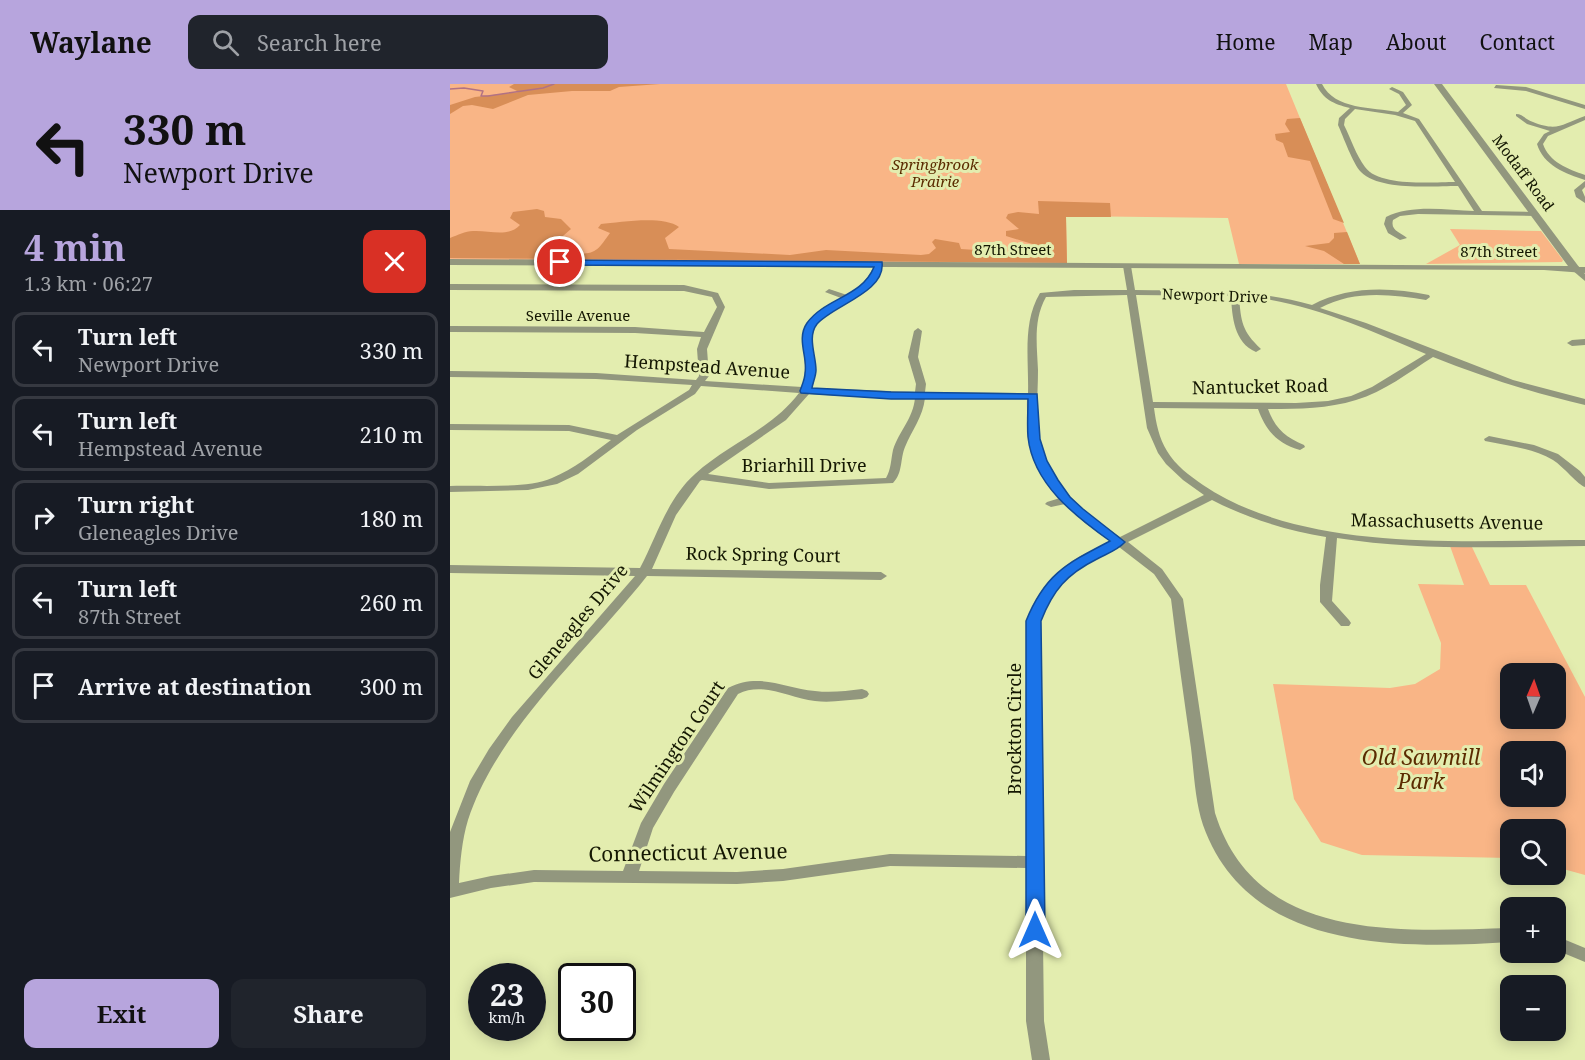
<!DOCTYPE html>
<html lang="en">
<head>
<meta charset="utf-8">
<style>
  :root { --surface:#171b24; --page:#20242c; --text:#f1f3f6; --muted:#9ea1a6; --line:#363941; --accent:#b7a5dd }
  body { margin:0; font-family:"Noto Serif",serif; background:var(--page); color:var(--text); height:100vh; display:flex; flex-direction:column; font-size:22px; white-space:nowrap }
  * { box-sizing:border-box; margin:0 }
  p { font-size:20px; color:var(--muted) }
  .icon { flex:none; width:33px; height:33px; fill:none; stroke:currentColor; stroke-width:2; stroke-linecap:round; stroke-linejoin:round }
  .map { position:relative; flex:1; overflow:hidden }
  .drawer { display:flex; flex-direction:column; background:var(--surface); width:450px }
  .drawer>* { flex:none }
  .hud { background:#b7a5dd; color:#111; overflow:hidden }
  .needle { width:39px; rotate:2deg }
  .buttons { position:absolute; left:1050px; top:579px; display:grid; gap:12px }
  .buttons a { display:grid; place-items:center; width:66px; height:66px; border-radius:12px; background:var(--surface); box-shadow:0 3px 15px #0003; font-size:30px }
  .speed { position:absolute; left:18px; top:879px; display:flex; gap:12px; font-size:30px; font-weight:700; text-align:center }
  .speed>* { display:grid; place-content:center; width:78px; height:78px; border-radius:50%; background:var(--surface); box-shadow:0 3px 15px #0003; line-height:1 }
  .speed small { font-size:15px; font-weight:400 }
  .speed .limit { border:3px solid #111; border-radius:9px; background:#fff; color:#111 }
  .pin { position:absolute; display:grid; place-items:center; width:51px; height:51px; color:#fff; margin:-26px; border:3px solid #fff; border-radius:50%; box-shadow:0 2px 6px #0007 }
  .me { position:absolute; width:66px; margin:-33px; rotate:0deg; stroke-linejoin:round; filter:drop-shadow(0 0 4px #0008) }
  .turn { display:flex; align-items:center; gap:21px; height:126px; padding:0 24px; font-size:27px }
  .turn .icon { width:78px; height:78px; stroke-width:2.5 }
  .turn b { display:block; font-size:42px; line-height:51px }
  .round { display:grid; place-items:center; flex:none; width:63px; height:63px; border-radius:12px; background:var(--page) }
  .head { display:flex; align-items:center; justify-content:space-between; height:102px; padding:0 24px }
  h1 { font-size:36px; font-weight:700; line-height:45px; color:var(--accent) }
  .button { display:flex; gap:12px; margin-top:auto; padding:12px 24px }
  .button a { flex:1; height:69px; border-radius:12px; background:var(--accent); color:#111; font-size:24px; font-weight:700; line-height:69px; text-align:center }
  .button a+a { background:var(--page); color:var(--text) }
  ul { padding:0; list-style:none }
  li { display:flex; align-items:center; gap:18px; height:75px; margin:0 12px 9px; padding:0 12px; border:3px solid var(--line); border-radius:12px }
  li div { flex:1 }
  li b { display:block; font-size:22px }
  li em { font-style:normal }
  header { display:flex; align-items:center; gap:36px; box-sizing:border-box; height:84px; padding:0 30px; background:var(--accent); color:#111 }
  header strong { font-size:28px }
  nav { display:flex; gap:33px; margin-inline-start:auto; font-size:21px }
  .search { width:420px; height:54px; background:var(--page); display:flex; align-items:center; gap:15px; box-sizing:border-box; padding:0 21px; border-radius:12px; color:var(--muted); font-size:22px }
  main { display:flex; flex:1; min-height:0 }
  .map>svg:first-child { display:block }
  .green { fill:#f9b586; fill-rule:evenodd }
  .forest { fill:#d88e57 }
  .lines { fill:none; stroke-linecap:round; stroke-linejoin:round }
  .stream { stroke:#b17284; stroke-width:1.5 }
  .minor { fill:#92977e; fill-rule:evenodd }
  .tertiary { fill:#92977e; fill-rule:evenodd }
  .route { fill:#1a73e8; stroke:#114b97; stroke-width:1.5 }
  .labels { text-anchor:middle; stroke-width:6; stroke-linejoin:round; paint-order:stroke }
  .far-park-label { font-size:15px; font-style:italic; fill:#5b2b00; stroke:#e3edaf }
  .far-street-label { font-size:15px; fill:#141702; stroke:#e3edaf }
  .street-label { font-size:18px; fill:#141702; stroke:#e3edaf }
  .near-park-label { font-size:21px; font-style:italic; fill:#5b2b00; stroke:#e3edaf }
  .near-street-label { font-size:21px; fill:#141702; stroke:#e3edaf }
</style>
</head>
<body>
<header>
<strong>Waylane</strong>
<div class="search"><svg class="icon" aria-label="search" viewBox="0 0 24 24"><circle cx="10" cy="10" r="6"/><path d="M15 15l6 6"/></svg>Search here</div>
<nav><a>Home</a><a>Map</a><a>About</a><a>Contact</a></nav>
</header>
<main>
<section class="drawer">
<div class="hud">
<div class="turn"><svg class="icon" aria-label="left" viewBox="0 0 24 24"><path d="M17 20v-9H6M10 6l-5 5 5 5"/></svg><div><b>330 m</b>Newport Drive</div></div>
</div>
<div class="head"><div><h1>4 min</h1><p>1.3 km · 06:27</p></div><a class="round" style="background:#d93025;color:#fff"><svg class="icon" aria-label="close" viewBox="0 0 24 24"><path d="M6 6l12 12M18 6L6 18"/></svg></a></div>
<ul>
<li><svg class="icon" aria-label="left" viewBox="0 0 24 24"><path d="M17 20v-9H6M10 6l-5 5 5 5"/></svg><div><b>Turn left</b><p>Newport Drive</p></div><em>330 m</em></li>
<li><svg class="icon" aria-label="left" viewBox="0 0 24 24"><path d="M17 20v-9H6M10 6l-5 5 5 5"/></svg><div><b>Turn left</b><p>Hempstead Avenue</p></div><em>210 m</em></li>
<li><svg class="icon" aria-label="right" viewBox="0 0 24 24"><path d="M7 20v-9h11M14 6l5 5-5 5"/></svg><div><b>Turn right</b><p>Gleneagles Drive</p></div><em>180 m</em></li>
<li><svg class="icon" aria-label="left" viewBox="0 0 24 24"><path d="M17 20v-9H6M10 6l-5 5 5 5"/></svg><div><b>Turn left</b><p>87th Street</p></div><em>260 m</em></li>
<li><svg class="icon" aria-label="arrive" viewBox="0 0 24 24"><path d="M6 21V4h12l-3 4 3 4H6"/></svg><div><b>Arrive at destination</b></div><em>300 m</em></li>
</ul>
<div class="button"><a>Exit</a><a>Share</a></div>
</section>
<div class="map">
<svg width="1135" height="976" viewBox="0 0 1135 976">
  <rect width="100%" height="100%" fill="#e3edaf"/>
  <g class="green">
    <path d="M0 0H836L910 180H789L778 134 616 132 617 179 0 176Z"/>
    <path d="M1000 145 1091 147 1113 176 1112 178 976 180 1010 161Z"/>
    <path d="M1000 462 1022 463 1040 501H1076L1135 613V791L1106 783V746H1060V774L912 771 871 758 844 715 823 600 940 604 965 600 990 585 991 559 968 500 1014 501ZM1060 590H1106V634H1060ZM1060 668H1106V712H1060Z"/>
  </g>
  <g class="forest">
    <path d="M64 0H210L169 3 160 7H122L78 11 43 25 22 21 13 22 0 30V21L25 13 69 8 59 3Z"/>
    <path d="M850 34 894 139 883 135 860 77 838 73 833 59 826 56 825 50 840 48 835 40 837 35Z"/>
    <path d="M588 117 660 119 661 133H616L617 179 0 174V154C8 151 15 147 23 147 39 146 58 154 70 141L60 134 63 128 87 125 94 127 95 133 111 135 121 145 106 158 120 164 122 169C146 171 147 167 160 149L148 144 151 140C170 138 214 131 229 143L215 154 219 165 340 171 376 166 471 171 479 170 486 164 482 158 485 155 509 159 511 165C542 166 570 173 600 174L605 170 602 166 556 152V147L569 145 556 134 558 130 568 128 589 130Z"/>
    <path d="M897 148 910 180H894L874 167 855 162 879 159 884 154V149Z"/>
  </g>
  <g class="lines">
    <path class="stream" d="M0 5 14 4 33 7 31 12H38L93 4 104 0"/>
    <g class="minor">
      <path d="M866 0H872C885 26 922 23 948 28L956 21 949 10 939 5 942 3 953 8 962 21 953 29 969 35 1032 127 1085 128 1089 130 1085 132 968 130 950 132 943 136C940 147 951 148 957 154L950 156 938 149 934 140 936 133C961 120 997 126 1024 127L1008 102C982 102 930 107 911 88 903 80 893 52 888 41L889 34 900 24C883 20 873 15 866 0ZM905 25 945 31 965 37 1005 98C983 98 929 103 915 83 906 71 901 55 894 41L895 35Z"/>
      <path d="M1046 1 1076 3 1135 21V25L1076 7 1044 4Z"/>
      <path d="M1066 30C1073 30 1076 36 1083 38 1108 48 1112 40 1135 32V36L1098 52 1093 60C1099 78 1118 85 1135 91V96C1116 90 1093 81 1087 60L1094 50 1100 47 1077 40 1066 32Z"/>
      <path d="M1135 97V103L1132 106 1135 113V119L1126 113 1124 106Z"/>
      <path d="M426 178 433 180C417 221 384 212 366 240 354 259 370 284 362 304L465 308 466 300 458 273 464 247 468 244 472 247 468 273 476 300 475 308 578 309C579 276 572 239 590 209L624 206H677L673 182 677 180 681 182 685 206C745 207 803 204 862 221 898 202 939 203 979 211L980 213 976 216C940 210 903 206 870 224L916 239 1063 296 1135 315V321C1083 309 1033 293 983 273 959 288 934 308 906 316 877 325 848 325 818 325 825 344 835 353 854 361L855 363 850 366C827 359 816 347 808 325L704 324C706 339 709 354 717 367 725 381 740 392 753 401 856 470 1017 456 1135 456V462C1052 463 969 467 887 454L882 517 899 536 901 539 899 542H891L870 518V501L876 453C838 447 797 434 762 416L678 458 712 485 733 515 765 729C806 860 950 847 1060 844V858C949 865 798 868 753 741 745 717 744 689 741 664 734 615 727 565 721 515L704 490 669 463C629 483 608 494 589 537L594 937 600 976H582L576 937V784L440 782 333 797 287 800 84 798 41 804 0 814V748L20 697 39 665 62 633 185 492 0 489V481L190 484C207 452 217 415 245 390 278 360 322 345 349 309L251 302 245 310 187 346 128 390 107 400 78 406 0 408V402C29 401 77 405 102 394 124 385 142 370 161 356L119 347 0 346V340L119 341 167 351 239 306 242 301 146 295 0 293V287L146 289 246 296 249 292 247 265 251 253 185 249 0 248V242L185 243 254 248 267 223 262 213 234 207 0 206V200L234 201 268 209 275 223 257 265 259 292 255 297 352 303C357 292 355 281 354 270 349 238 365 227 391 214L375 208 379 205 397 211C412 202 419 193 426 178ZM677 211 697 344 708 369 716 380 733 396 754 411 670 453C632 427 593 395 588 346 586 326 588 306 588 286 587 261 583 236 596 213ZM686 211 781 212C782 232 784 259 806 268L811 265C792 247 791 238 789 212 854 216 916 245 976 270L922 303 901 312 878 317 846 319 703 318ZM359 310 408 313 465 314C463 335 449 347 443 366 441 375 441 386 436 394L319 399 258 390 336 336ZM475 314 577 315C576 356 584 382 610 414L597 418 595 420 601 423 615 420 635 439 661 458C648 464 634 469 622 477 601 491 587 514 577 537L576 772 440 770 333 785 287 788 189 787 203 744 224 708 288 610C313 597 339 614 365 617 381 619 396 616 412 615L417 613 419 610 417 607 412 605C396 607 381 609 365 607 334 604 309 588 278 604L214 700 191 739 173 787 84 786 41 792 9 799C10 778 12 756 18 736 48 644 138 567 197 492L431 496 437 492 431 488 202 485 226 431 250 397 252 396 319 405 443 399C453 389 450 375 455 363 462 346 473 333 475 314Z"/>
      <path d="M1122 182H1128L1135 190V197L1122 186Z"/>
      <path d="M1135 255V261L1122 262 1117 259 1122 256Z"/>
      <path d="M1039 352 1084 361 1108 370 1130 387 1135 393V403C1128 401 1114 383 1103 376 1082 364 1059 362 1035 357L1034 355Z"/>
      <path d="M1106 852 1135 864V878L1106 866Z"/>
    </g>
    <path class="tertiary" d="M984 0H992L1129 183H1135V189L1094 186 0 181V175L1118 182Z"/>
  </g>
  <path class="route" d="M107 176 432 178C436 208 384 221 367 240 357 253 366 271 366 286 366 292 363 298 362 304L441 308 587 310 590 355 597 377 608 396 620 413 633 425 675 458C668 466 656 470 647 475 617 490 603 506 591 537L595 846 592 852 585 854 578 852 576 846V537C595 490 616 480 660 457 625 432 583 400 578 353 577 341 578 328 578 315H441L351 309 350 307C352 301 355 295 355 289 358 273 346 255 357 239 375 214 412 213 424 183L110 181 106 178Z"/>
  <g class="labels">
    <g class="far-park-label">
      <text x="485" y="86">Springbrook<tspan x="485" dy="17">Prairie</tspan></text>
    </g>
    <g class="far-street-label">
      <text transform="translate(1073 89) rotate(53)" y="5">Modaff Road</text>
      <text x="563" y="171">87th Street</text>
      <text x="1049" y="173">87th Street</text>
      <text transform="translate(765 212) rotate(2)" y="5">Newport Drive</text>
      <text x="128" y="237">Seville Avenue</text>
    </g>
    <g class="street-label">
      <text transform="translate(257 283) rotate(4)" y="6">Hempstead Avenue</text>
      <text transform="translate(810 303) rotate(-1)" y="6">Nantucket Road</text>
      <text x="354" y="388">Briarhill Drive</text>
      <text transform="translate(997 438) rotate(1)" y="6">Massachusetts Avenue</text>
      <text transform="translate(313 471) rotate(1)" y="6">Rock Spring Court</text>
      <text transform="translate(128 538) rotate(-50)" y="6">Gleneagles Drive</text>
      <text transform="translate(565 645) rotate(-90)" y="6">Brockton Circle</text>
      <text transform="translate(227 663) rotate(-56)" y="6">Wilmington Court</text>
    </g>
    <g class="near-park-label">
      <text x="971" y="681">Old Sawmill<tspan x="971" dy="24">Park</tspan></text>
    </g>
    <g class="near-street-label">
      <text transform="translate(238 769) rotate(-1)" y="7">Connecticut Avenue</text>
    </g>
  </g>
</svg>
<div class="buttons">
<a><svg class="needle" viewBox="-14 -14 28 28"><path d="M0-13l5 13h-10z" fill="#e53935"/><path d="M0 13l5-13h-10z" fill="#9ea1a6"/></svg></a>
<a><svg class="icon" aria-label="sound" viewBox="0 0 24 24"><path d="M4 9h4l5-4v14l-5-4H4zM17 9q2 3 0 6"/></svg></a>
<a><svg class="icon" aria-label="search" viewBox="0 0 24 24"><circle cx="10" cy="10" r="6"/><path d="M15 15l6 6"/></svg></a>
<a>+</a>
<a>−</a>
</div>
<div class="speed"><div>23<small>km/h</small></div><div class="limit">30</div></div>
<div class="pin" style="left:110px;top:178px;background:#d93025"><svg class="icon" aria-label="arrive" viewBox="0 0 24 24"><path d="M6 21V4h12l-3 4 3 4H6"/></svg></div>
<svg class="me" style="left:585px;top:846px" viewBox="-20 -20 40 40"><path d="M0-17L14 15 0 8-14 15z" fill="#1a73e8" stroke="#fff" stroke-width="4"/></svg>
</div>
</main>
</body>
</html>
